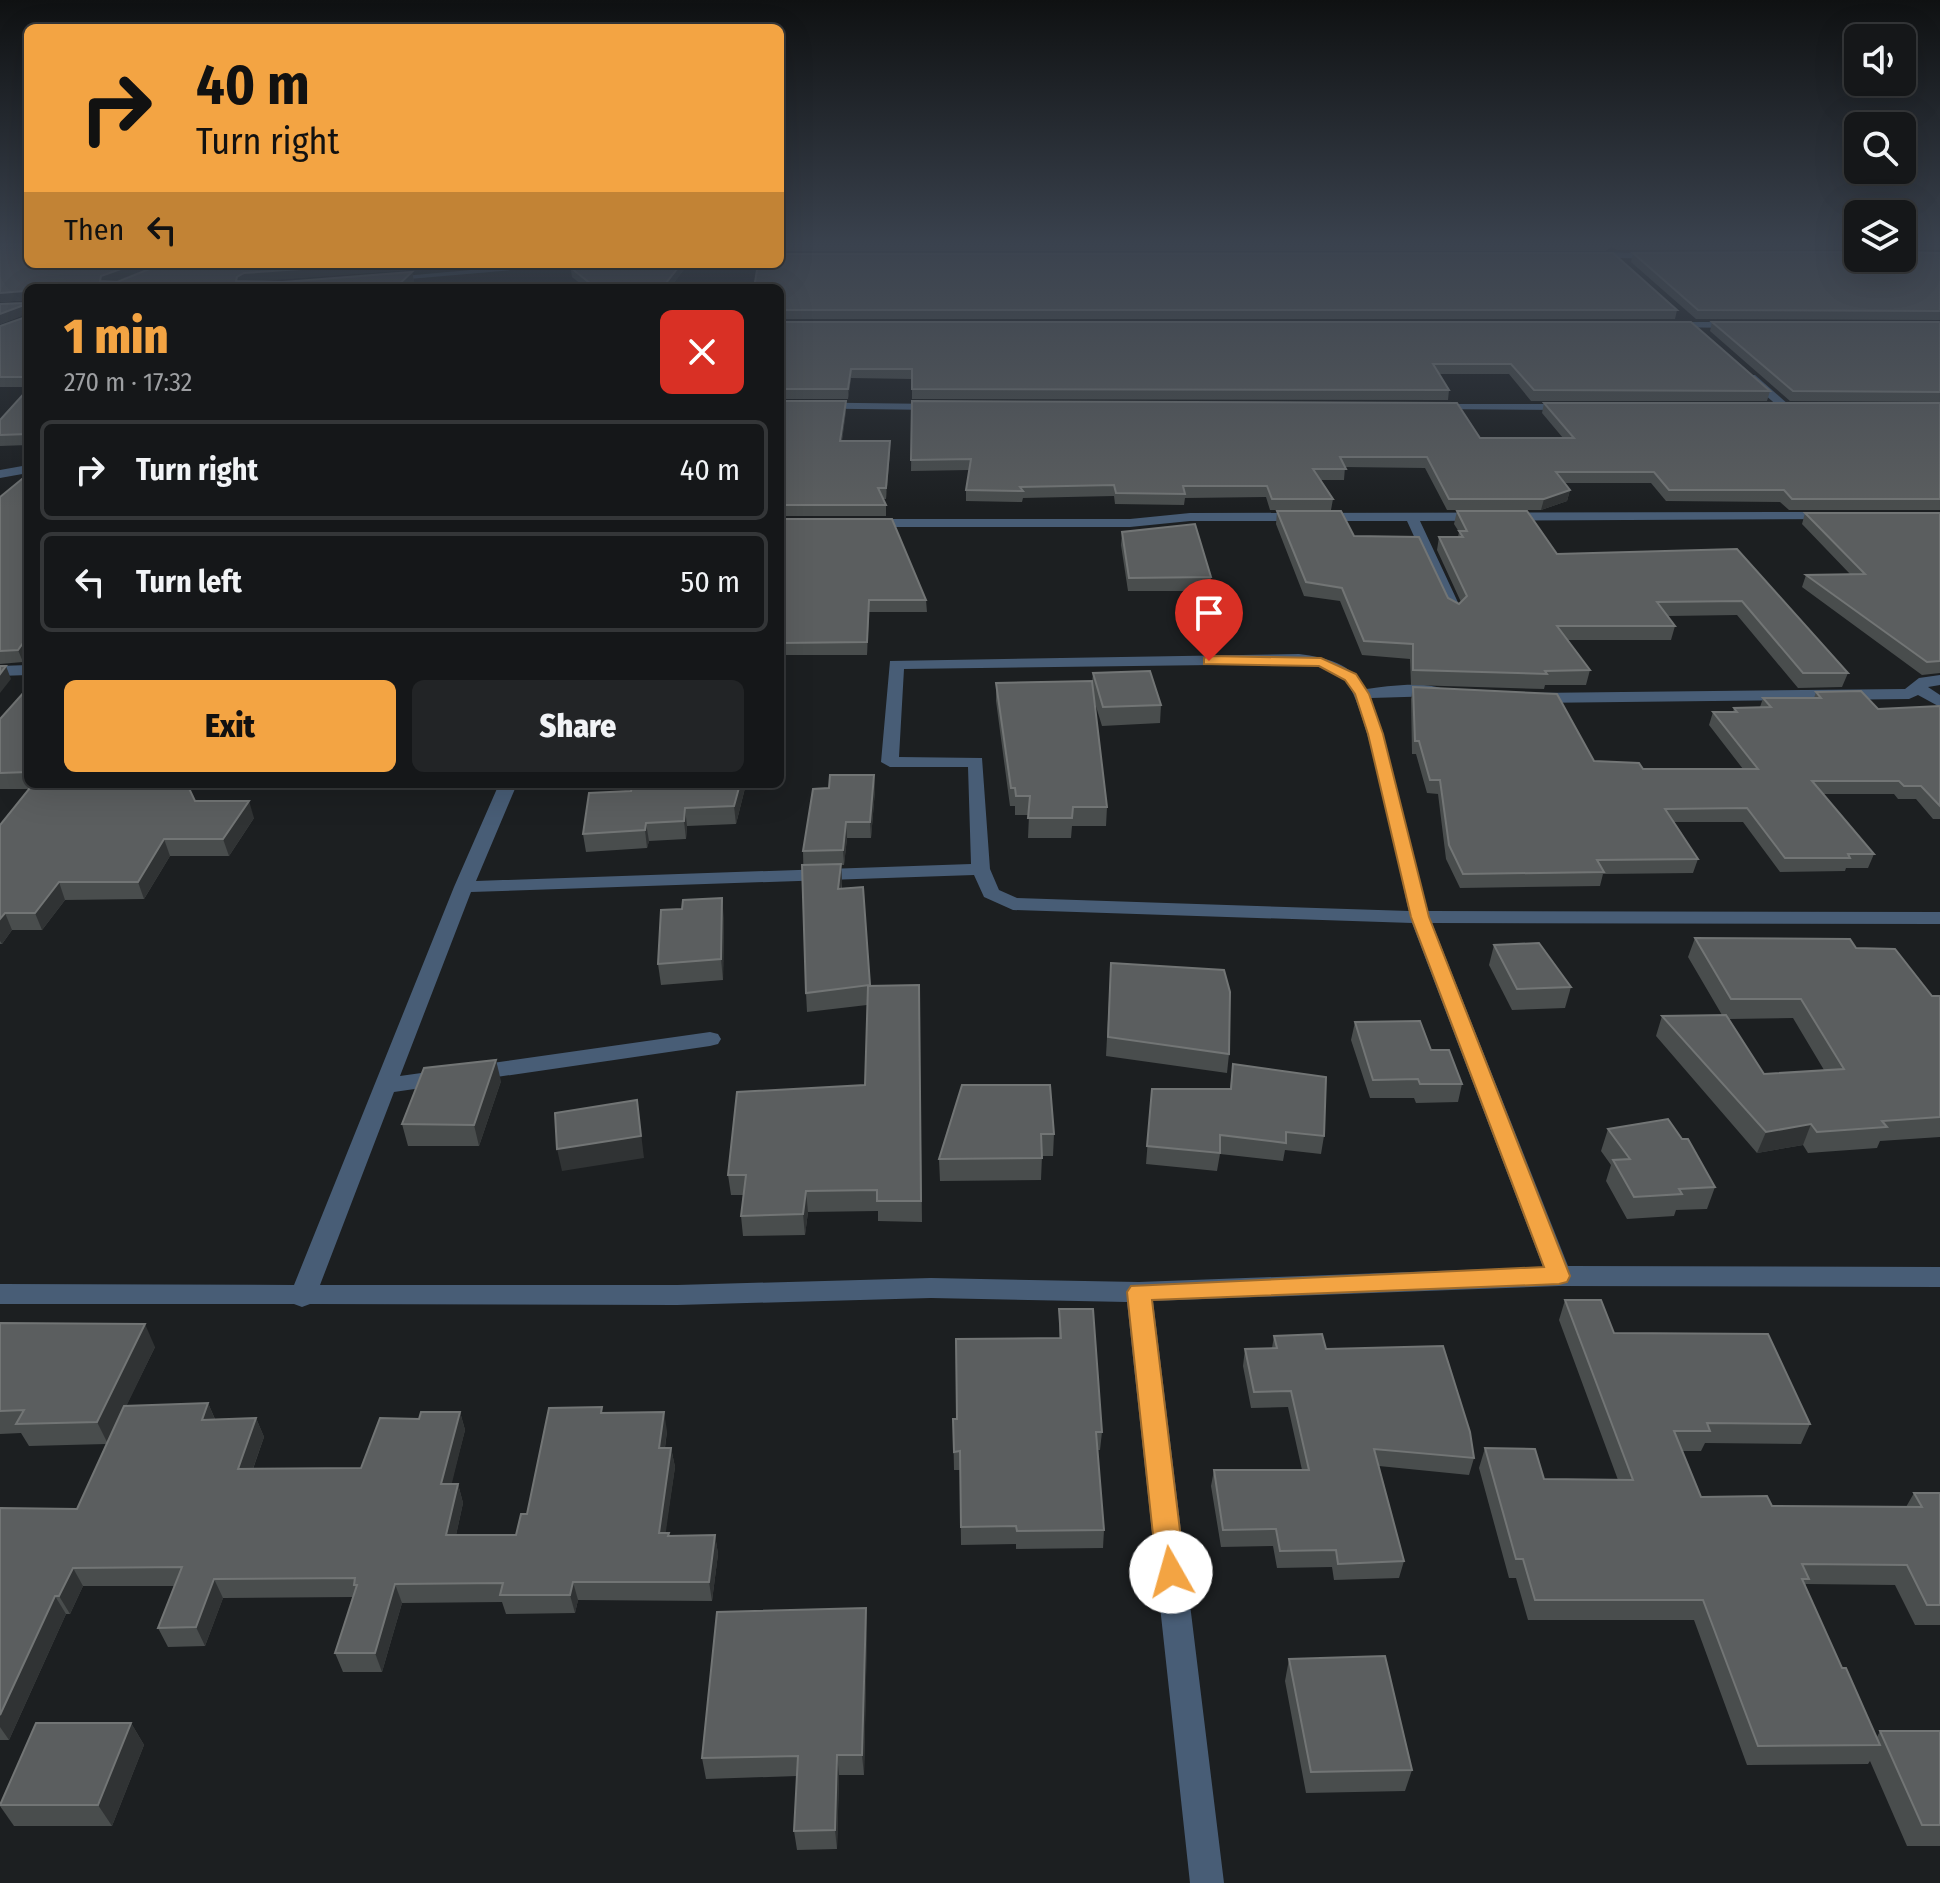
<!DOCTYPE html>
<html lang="en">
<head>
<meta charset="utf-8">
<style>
  :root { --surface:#151719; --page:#222426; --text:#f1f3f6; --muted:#9d9fa2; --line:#343638; --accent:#f3a443 }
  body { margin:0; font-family:"Fira Sans Condensed",sans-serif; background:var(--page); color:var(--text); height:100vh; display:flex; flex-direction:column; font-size:30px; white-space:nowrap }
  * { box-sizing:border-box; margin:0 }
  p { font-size:26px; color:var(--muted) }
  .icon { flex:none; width:44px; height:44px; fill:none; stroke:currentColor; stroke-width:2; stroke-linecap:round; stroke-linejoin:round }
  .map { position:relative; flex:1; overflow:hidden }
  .panel { position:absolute; left:24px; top:284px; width:760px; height:504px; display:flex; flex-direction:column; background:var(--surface); border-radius:12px; box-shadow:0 8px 32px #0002,0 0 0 2px var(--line) }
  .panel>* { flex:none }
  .guide { position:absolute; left:24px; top:24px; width:760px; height:244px; border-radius:12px; box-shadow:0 8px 32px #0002,0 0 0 2px var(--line); background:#f3a443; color:#111; overflow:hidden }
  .buttons { position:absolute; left:1844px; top:24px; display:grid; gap:16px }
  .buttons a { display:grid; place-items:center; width:72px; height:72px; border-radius:12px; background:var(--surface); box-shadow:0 8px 32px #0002,0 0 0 2px var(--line); font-size:40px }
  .pin { position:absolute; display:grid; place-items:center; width:68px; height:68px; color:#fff; margin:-82px -34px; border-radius:50% 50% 50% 0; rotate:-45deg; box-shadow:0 0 8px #0007 }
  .pin .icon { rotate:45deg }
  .me { position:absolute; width:88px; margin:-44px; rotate:353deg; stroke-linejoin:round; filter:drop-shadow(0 0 6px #0008) }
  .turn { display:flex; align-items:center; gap:28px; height:168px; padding:0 40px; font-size:36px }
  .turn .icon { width:104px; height:104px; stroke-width:2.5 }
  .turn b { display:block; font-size:56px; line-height:68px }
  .then { display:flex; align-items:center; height:76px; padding:0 40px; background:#0003; gap:16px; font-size:30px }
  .round { display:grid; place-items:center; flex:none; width:84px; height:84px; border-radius:12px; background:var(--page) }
  .headline { display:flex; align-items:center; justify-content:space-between; height:136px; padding:0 40px }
  h1 { font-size:48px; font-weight:800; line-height:60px; color:var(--accent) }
  .cta { display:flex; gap:16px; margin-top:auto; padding:16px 40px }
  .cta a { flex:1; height:92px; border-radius:12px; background:var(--accent); color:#111; font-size:32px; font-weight:800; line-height:92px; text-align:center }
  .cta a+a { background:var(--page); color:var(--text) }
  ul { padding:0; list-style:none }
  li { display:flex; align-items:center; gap:24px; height:100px; margin:0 16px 12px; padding:0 24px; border:4px solid var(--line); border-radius:12px }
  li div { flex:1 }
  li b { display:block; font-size:30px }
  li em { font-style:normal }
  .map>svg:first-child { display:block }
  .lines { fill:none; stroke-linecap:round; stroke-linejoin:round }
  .minor { fill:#485d76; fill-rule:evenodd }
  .wall { fill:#494d4d; fill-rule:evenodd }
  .shaded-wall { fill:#303334 }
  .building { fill:#5b5e5f; stroke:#727575; stroke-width:2 }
  .route { fill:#f3a443; stroke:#9e6b2c; stroke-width:2 }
</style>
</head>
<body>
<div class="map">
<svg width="1940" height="1883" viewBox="0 0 1940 1883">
  <rect width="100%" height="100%" fill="#1c1f21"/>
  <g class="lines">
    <g class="minor">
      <path d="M1588 252 1660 253 1665 256 1660 259 1585 257Z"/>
      <path d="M538 264H580L386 281 381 278Z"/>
      <path d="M1668 322H1736L1741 325 1736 328 1664 327V323Z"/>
      <path d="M1747 375H1755L1789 405V409H1781L1747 379Z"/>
      <path d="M780 402 936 404 942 407 936 410 780 408Z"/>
      <path d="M1436 404H1568L1574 407 1568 410 1432 409 1430 407Z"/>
      <path d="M28 465V473L0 478V470Z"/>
      <path d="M1832 512 1839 516 1837 519 1420 521 1462 611 1455 615 1448 611 1407 521H1190L1130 527H868L861 523 868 519H1130L1190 513Z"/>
      <path d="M1299 654C1328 658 1350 663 1366 689 1385 686 1432 680 1446 691L1438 696 1371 698 1428 911 1940 912V924L1432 923 1568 1266 1940 1267V1287L1559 1286 1153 1301 1224 1883H1190L1127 1302 931 1298 677 1305 310 1304 302 1307 294 1304H0V1284L294 1285 454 887 499 784H517L476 881 971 864 968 767H890L881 762 890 661ZM1299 664C1315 666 1333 668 1345 680 1367 703 1399 870 1409 911L1017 898 999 890 990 869 982 758 899 757 904 669ZM974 875 984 897 1013 910 1412 923 1543 1267 1139 1282 931 1278 677 1285H320L394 1092 710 1046 718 1044 721 1039 718 1034 710 1032 400 1076 471 892Z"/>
      <path d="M28 665V675L0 676V666Z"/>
      <path d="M1940 675V685L1928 687 1940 695V707L1918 695 1909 699 1533 703 1525 698 1533 693 1905 689 1919 678Z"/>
    </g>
  </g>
  <g class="wall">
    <path d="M0 245H28V264H161L113 282H117L162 264H420L421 269 253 281 283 282 412 272 414 281 406 288H28V387H0V326L26 317V314L0 324V304L25 303 28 300 0 302Z"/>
    <path d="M780 245H1858V250H1618L1611 247 1606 251H780Z"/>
    <rect x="1902" y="245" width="38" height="5"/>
    <path d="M1633 253H1940V320L1696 319 1631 262Z"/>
    <path d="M570 264H688L670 288H586L572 277Z"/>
    <path d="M756 264H780L1677 310 1675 319H780V288Z"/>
    <path d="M780 322H1691L1770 391 1767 401H1531L1509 374H1439L1449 390 1448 400 912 399V379L851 378 848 399H780Z"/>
    <path d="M1712 322H1940V402L1790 401 1710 331Z"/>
    <path d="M28 389V445L0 446V420Z"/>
    <path d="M780 401H846V411L842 441 890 451 886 499H883L886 505V516H780Z"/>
    <path d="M912 401 1480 438H1563L1542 413 1544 403H1940V510H1789L1780 502 1666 501 1651 483H1564L1570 490 1567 501 1541 510H1447L1425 468 1345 467 1344 480H1321L1333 499 1331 510H1270L1266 497 1185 498 1184 505 1115 504 1114 496 1023 498 1022 502 966 501V490L969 470 911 471Z"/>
    <path d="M28 474V655L23 662 0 664V497Z"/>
    <path d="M1277 511 1354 536 1448 598 1459 604 1461 602 1437 550 1439 537H1458L1459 532 1454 524 1457 511 1557 554 1737 549 1848 673 1842 687 1798 688 1737 615 1668 616 1675 626 1671 640H1568L1590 670 1586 685H1545L1544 689 1411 685 1410 659 1362 655 1340 601 1304 596 1276 524Z"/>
    <path d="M1805 513H1940V673L1922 675 1802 587 1806 575 1850 574 1802 524Z"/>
    <path d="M780 519 926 600 927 612H869L867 655H780Z"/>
    <path d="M1122 532 1211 577 1210 591H1128L1121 545Z"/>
    <path d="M1093 673 1161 705 1160 723 1102 726 1094 700 1107 807 1106 826H1072L1071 838H1028L1029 815H1015V806H1010L996 701V683H1092Z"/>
    <path d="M1413 687 1594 761 1643 769H1743L1709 725 1713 712H1733L1734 708 1760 707 1763 698H1814L1816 692 1878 709 1940 706V819H1933L1916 799H1898L1894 794H1823L1874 854 1868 868H1846L1845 871 1780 872 1743 822H1674L1698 859 1693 873 1603 874 1600 886 1460 888 1446 859 1438 794 1427 793 1416 754H1412L1411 699Z"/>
    <path d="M28 691V784H187L195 801 254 818 229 856H170L144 899 65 900 42 930H12L2 944H0V825L29 789H0V719Z"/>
    <path d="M874 775 875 790 871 838H847L844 865H841L842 888 863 887 870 986 919 985 922 1222 878 1221V1211L808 1212 805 1235 743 1236 741 1216 743 1195H731L728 1175 865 1085 867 1005 807 1012 806 993 803 851 829 788Z"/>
    <path d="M746 784 736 824 687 826 686 839 649 841 647 848 586 852 583 834Z"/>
    <path d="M682 909 724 918 723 980 661 985 658 964Z"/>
    <path d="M1695 938 1856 948 1932 996H1940V1137L1880 1141 1877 1148 1808 1153 1803 1145 1757 1153 1656 1036 1662 1016 1722 1015 1688 957ZM1793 1018 1824 1070 1764 1074 1729 1019Z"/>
    <path d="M1494 945 1571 987 1565 1008 1512 1010 1489 965Z"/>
    <path d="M1111 963 1229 1054 1227 1073 1106 1056Z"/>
    <path d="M1355 1022 1431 1050 1462 1084 1458 1102 1416 1103 1414 1098H1370L1351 1040Z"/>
    <path d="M1233 1064 1324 1136 1321 1154 1285 1150 1283 1161 1220 1154 1217 1171 1146 1164 1152 1089H1230Z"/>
    <path d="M501 1081 479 1146H408L402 1124Z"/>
    <path d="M962 1085 1054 1134 1053 1156H1042L1041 1180 940 1181 939 1159Z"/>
    <path d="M1608 1129 1715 1187 1707 1209 1676 1210 1674 1216 1627 1219 1606 1181 1611 1165 1601 1151Z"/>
    <path d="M1565 1300 1614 1333 1810 1424 1801 1444 1705 1443 1701 1451H1682L1701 1497 1772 1506 1906 1507 1914 1493H1940V1625H1915L1895 1585 1806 1584 1805 1585 1842 1668 1877 1737 1880 1731H1940V1846H1907L1870 1761 1868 1764 1747 1765 1694 1620H1528L1516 1578H1509L1479 1468 1485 1448 1544 1479 1618 1480 1559 1320Z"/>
    <path d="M1059 1309 1102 1432 1100 1450H1097L1104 1530 1103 1548 1016 1549V1544L961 1545 960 1470H954L953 1419H957L1059 1338Z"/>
    <path d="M0 1323 155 1347 126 1406 208 1403 215 1419 256 1418 264 1437 253 1469 361 1468 419 1419 460 1412 465 1430 451 1484H458L463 1503 456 1535H516L527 1514 603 1413 667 1431 665 1448H671L675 1467 665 1533H669V1536L715 1535 718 1554 712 1601 578 1600 575 1613 506 1614 502 1602 402 1603 382 1672H343L335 1653 353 1597 223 1598 205 1646 168 1647 158 1628 174 1586H83L70 1614H66L9 1740H0V1508L77 1509 106 1444 29 1446 21 1433 0 1434Z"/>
    <path d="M1274 1336 1326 1349 1474 1458 1469 1475 1379 1466 1404 1561 1399 1578 1334 1580 1332 1567 1277 1568 1273 1546 1221 1547 1211 1486 1214 1470H1302L1288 1407 1251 1408 1243 1366 1245 1349 1272 1348Z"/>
    <path d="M866 1608 867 1629 864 1775H839L837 1849 797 1850 794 1831 797 1776 706 1779 702 1758Z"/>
    <path d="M1289 1659 1412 1770 1405 1791 1306 1793 1285 1681Z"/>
    <path d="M131 1723 144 1745 112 1826H14L0 1806V1803Z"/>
  </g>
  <g class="shaded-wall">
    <path d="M135 264H161L104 285 100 281 101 276Z"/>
    <path d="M374 264H420L421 269 246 282 236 281 237 277 244 273Z"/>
    <path d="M681 264H688L670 288H662Z"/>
    <path d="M412 272 414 281 406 288H395Z"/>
    <path d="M25 291 28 300 0 302V293Z"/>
    <path d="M24 305 27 314 0 324V314Z"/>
    <path d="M851 369V378L848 399V389Z"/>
    <path d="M846 401V411L840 452V441Z"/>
    <path d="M890 441V451L886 499V488Z"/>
    <path d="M1570 490 1567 501 1541 510 1544 499Z"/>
    <path d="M869 600V612L867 655V642Z"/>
    <path d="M28 636V655L23 662 18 650Z"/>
    <path d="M6 666 11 679 0 693V674Z"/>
    <path d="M874 775 875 790 871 838 870 822Z"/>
    <path d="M740 784H746L736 824 734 806Z"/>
    <path d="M249 801 254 818 229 856 223 839Z"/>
    <path d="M685 808 687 826 686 839 684 821Z"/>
    <path d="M846 822 847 838 844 865 843 850Z"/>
    <path d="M646 823 649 841 647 848 645 830Z"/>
    <path d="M164 839 170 856 144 899 138 882Z"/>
    <path d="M841 864 842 882 839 908 838 889Z"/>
    <path d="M59 882 65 900 42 930 35 913Z"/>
    <path d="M722 898 724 918 723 980 721 959Z"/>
    <path d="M5 913 12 930 2 944 0 941V919Z"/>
    <path d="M496 1060 501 1081 479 1146 474 1125Z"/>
    <path d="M637 1100 644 1158 562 1171 557 1149Z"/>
    <path d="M1811 1124 1803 1145 1757 1153 1766 1132Z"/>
    <path d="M806 1191 808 1212 805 1235 803 1214Z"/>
    <path d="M145 1324 155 1347 108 1444 97 1422Z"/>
    <path d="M208 1403 216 1422 202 1420Z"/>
    <path d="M460 1412 465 1430 447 1503 441 1484Z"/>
    <path d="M664 1412 667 1431 662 1467 659 1448Z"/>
    <path d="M256 1418 264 1437 246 1488 238 1469Z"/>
    <path d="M671 1448 675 1467 663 1552 659 1533Z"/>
    <path d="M458 1484 463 1503 452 1554 446 1535Z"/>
    <path d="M715 1535 718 1554 712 1601 709 1582Z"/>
    <path d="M73 1568 83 1586 70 1614 59 1596Z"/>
    <path d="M214 1579 223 1598 205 1646 196 1627Z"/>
    <path d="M573 1582 578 1600 575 1613 570 1595Z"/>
    <path d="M395 1584 402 1603 382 1672 375 1653Z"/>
    <path d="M55 1596 66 1614 9 1740 0 1727V1715Z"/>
    <path d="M866 1608 867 1629 864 1775 862 1755Z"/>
    <path d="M131 1723 144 1745 112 1826 98 1805Z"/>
    <path d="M837 1755 839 1775 837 1849 835 1830Z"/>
  </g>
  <g class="building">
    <path d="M0 245H28V264H135L101 276 100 281 117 282 162 264H374L244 273 237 277 236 281 283 282 412 272 395 288H28V300L25 291 0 293Z"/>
    <path d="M1858 252V258H1902V252L1940 253V311L1698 310 1633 253Z"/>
    <path d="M1613 253 1677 310H780V288H754L758 264H780V254Z"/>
    <path d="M570 264H681L662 288H596L571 268Z"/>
    <path d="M28 300V377H0V326L26 317 28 308 24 305 0 314V304L25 303Z"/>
    <path d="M780 322H1691L1770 391 1534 390 1511 364H1433L1449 390 912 389V369H851L848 389H780Z"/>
    <path d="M1712 322H1940V392L1793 391Z"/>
    <path d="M28 389V434L0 435V420Z"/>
    <path d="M780 401H846L840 441H890L886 488H878L886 505H780Z"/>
    <path d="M912 401 1457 403 1480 438H1574L1544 403H1940V499H1792L1784 490H1669L1654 472H1556L1570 490 1544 499H1449L1427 457H1340L1346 469H1313L1333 499H1272L1267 486H1183L1185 494 1116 493 1114 485 1020 487 1023 491 966 490 971 459 911 460Z"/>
    <path d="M28 474V636L18 650 0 651V497Z"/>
    <path d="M1277 511H1341L1354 536 1419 537 1448 598 1459 604 1467 596 1439 537H1463L1459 531H1467L1457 511H1527L1557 554 1737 549 1848 673H1803L1742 601 1657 602 1675 626H1557L1590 670 1545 671 1547 674 1413 670V644L1364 641 1342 588 1306 582Z"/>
    <path d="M1805 513H1940V661L1927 662 1806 575 1865 574Z"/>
    <path d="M780 519H892L926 600H869L867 642 780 643Z"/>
    <path d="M1195 524 1211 577 1129 578 1122 532Z"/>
    <path d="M0 666H6L0 674Z"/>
    <path d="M1150 671 1161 705 1103 707 1093 673Z"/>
    <path d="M1092 681 1107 807H1073L1072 818H1028L1030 796H1016L1015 788H1011L996 683Z"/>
    <path d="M1413 687 1557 694 1594 761 1639 763 1643 769H1758L1713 712H1737L1734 708 1771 707 1763 698H1821L1816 692 1861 691 1878 709 1940 706V806L1921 786H1904L1899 781H1812L1874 854H1848L1850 858H1785L1747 808 1665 809 1698 859 1597 860 1604 872 1463 874 1449 845 1440 780H1430L1419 741H1415Z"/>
    <path d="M25 691H28V772L0 773V719Z"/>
    <path d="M830 775H874L870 822H846L843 850 803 851 813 789 829 788Z"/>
    <path d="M33 784H187L195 801H249L223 839H164L138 882H59L35 913H5L0 919V825Z"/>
    <path d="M633 784H740L734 806 685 808 684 821 646 823 645 830 583 834 589 793 631 791Z"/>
    <path d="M841 864 838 889 863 887 870 985 806 993 802 865Z"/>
    <path d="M722 898 721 959 658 964 661 910 682 909 683 900Z"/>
    <path d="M1695 938 1850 939 1856 948 1895 949 1932 996H1940V1117L1882 1121 1887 1127 1817 1132 1811 1124 1766 1132 1662 1016 1726 1015 1764 1074 1844 1069 1801 999H1731Z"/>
    <path d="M1539 943 1571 987 1517 989 1494 945Z"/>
    <path d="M1111 963 1224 970 1230 992 1229 1054 1108 1037Z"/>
    <path d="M919 985 921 1201H877V1190L806 1191 803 1214 741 1216 746 1175H728L737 1092 865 1085 868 986Z"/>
    <path d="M1420 1021 1431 1050H1449L1462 1084H1420L1418 1079 1373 1080 1355 1022Z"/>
    <path d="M496 1060 474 1125 402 1124 424 1068Z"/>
    <path d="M1233 1064 1326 1077 1324 1136 1286 1132V1143L1220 1135V1153L1147 1146 1152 1089H1231Z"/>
    <path d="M962 1085H1050L1054 1134H1041L1042 1158 939 1159Z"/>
    <path d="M637 1100 641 1136 557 1149 555 1113Z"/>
    <path d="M1668 1119 1682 1139H1688L1715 1187 1679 1189 1682 1194 1634 1197 1613 1160 1630 1159 1608 1129Z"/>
    <path d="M1565 1300H1601L1614 1333 1768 1334 1810 1424 1707 1423 1710 1431H1674L1701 1497 1767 1496 1772 1506 1922 1507 1914 1493H1940V1605H1927L1907 1565 1802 1564 1809 1579H1802L1842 1668H1846L1880 1745 1758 1746 1703 1600H1535L1523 1559H1516L1485 1448 1535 1449 1544 1479 1633 1480Z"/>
    <path d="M1059 1309H1093L1102 1432H1096L1104 1530 1017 1531 1016 1526 961 1527 960 1451 954 1452 953 1419H957L956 1339 1061 1338Z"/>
    <path d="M0 1323 145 1324 97 1422 16 1424 24 1410 0 1411Z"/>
    <path d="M1322 1334 1326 1349 1443 1346 1470 1432 1474 1458 1374 1449 1404 1561 1338 1564 1336 1550 1280 1551 1276 1529 1223 1530 1214 1470H1309L1291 1391 1254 1392 1245 1349 1277 1348 1274 1336Z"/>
    <path d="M208 1403 202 1420 256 1418 238 1469 361 1468 380 1418 419 1419 421 1412H460L441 1484H458L446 1535H516L521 1514H527L549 1408 602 1407 601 1413 664 1412 659 1448H671L659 1533H669L668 1536 715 1535 709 1582H573L570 1595H500L503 1583 395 1584 375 1653H335L357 1585H354L355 1578 214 1579 196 1627 158 1628 182 1567 73 1568 59 1596H55L0 1715V1508L77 1509 124 1406Z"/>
    <path d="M866 1608 862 1755H837L835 1830 794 1831 798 1756 702 1758 717 1612Z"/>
    <path d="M1385 1656 1412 1770 1311 1772 1289 1659Z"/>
    <path d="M36 1723H131L98 1805H0Z"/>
    <path d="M1880 1731H1940V1825H1922Z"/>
  </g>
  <linearGradient id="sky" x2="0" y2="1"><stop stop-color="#0f1112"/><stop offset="0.48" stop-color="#3a424e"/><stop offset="1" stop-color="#3a424e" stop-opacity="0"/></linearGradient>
  <rect width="1940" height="508" fill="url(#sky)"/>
  <path class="route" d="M1209 656 1321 658 1356 674 1369 694 1383 734 1429 917 1570 1276 1567 1282 1559 1284 1152 1300 1185 1572 1181 1581 1171 1584 1161 1581 1157 1572 1127 1292 1131 1286 1544 1267 1411 917 1368 734 1355 694 1345 680 1319 666 1204 664V658Z"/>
</svg>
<div class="buttons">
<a><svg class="icon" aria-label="sound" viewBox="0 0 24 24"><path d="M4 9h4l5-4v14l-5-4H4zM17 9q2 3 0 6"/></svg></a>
<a><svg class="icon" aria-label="search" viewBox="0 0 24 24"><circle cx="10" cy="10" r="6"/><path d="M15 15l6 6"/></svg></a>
<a><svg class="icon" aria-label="layers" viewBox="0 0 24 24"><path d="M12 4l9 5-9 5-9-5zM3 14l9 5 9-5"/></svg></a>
</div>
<div class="pin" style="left:1209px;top:661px;background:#d93025"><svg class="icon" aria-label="arrive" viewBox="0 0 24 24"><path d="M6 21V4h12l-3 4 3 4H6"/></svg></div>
<svg class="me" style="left:1171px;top:1572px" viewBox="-20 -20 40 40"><circle r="19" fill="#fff"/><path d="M0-13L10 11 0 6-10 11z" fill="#f3a443"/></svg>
<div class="guide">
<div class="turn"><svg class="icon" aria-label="right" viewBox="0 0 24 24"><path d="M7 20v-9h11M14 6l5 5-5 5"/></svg><div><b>40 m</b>Turn right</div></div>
<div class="then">Then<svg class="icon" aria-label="left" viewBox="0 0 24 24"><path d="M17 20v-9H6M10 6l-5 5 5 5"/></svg></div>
</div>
<section class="panel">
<div class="headline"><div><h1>1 min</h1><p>270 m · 17:32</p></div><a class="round" style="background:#d93025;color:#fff"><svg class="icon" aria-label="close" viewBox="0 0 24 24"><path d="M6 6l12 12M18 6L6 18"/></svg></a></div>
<ul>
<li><svg class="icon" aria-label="right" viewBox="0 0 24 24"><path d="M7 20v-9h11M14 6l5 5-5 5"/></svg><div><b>Turn right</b></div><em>40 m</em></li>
<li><svg class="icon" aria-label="left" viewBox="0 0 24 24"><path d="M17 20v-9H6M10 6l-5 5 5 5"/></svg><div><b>Turn left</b></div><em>50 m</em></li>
</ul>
<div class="cta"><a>Exit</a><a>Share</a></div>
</section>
</div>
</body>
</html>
